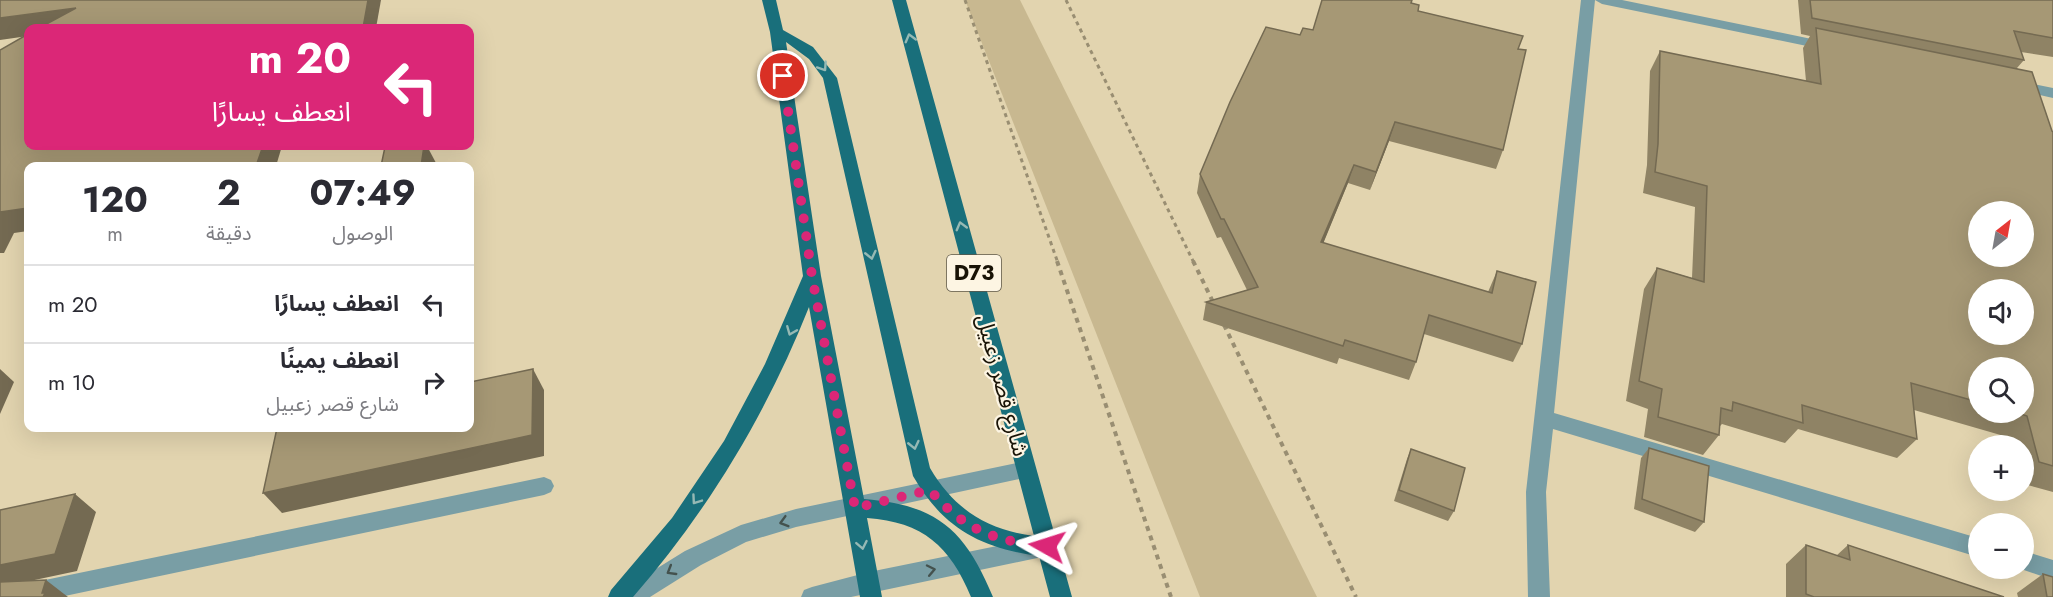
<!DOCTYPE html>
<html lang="ar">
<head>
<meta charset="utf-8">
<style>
  :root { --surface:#fff; --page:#f7f7f7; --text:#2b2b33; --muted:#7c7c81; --line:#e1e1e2 }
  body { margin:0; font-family:Jost,"Noto Sans Arabic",sans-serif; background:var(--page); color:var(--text); direction:rtl; height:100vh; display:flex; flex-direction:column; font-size:22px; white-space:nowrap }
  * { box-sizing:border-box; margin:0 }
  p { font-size:20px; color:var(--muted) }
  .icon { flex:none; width:33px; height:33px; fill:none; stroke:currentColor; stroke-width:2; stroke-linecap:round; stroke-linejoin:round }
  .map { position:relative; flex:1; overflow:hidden; direction:ltr }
  .drawer { position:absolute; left:24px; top:162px; width:450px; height:270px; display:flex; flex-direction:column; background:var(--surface); border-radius:12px; box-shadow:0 6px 24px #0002; direction:rtl }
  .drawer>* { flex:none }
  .hud { position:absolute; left:24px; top:24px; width:450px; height:126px; border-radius:12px; box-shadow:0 6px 24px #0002; direction:rtl; background:#db2777; color:#fff; overflow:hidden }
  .needle { width:39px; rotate:31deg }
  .buttons { position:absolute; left:1968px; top:201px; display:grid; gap:12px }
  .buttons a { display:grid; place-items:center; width:66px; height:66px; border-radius:50%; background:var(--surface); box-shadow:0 6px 24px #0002; font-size:30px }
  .pin { position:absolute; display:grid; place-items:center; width:51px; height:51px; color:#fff; margin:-26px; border:3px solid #fff; border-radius:50%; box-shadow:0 2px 6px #0007 }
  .me { position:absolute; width:66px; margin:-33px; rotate:276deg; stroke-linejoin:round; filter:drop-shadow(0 0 4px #0008) }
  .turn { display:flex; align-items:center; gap:21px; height:126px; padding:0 24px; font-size:27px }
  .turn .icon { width:78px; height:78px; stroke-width:2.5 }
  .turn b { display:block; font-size:42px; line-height:51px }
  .eta { display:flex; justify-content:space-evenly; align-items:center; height:102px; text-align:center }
  .eta b { font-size:36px; font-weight:700; line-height:42px }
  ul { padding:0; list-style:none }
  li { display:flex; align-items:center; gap:18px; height:78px; padding:0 24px; border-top:2px solid var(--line) }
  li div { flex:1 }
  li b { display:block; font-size:22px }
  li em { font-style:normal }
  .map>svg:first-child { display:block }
  .green { fill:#c8b890 }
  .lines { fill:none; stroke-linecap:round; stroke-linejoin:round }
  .path-far1 { stroke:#998e72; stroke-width:3; stroke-dasharray:4 4; stroke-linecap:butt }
  .path { stroke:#998e72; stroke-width:4; stroke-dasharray:5 5; stroke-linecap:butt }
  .minor { fill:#799ea5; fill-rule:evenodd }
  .major { fill:#196f7b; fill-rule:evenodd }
  .wall { fill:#8f8365; fill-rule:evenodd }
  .shaded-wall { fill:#746a52 }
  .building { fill:#a69875; stroke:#746a52; stroke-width:1.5; fill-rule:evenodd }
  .oneway { stroke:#96b9b4 }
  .oneway2 { stroke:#44524e }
  .route { stroke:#db2777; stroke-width:10; stroke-dasharray:0 18 }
  .labels { text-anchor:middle; stroke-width:4.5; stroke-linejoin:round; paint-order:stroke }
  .shield { fill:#fdf5e3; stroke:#5d5748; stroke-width:1.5 }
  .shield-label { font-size:21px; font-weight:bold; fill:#191306 }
  .street-label { font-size:22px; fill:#191306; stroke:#fdf5e3 }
</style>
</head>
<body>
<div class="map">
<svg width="2053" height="597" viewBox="0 0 2053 597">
  <rect width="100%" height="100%" fill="#e2d4af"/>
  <path class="green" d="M965 0H1020L1317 597H1200Z"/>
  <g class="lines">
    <g class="path-far1">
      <path d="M965 0 1058 263"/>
      <path d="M1066 0 1194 263"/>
    </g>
    <g class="path">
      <path d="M1057 261 1171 597"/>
      <path d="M1193 261 1213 302"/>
      <path d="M1224 325 1356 597"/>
    </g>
    <g class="minor">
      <path d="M1581 0H1595L1554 413 1978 538V557L1553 429 1546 492 1550 597H1528L1526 492Z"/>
      <path d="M1595 0H1622L1831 43 1838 47 1831 51 1602 4Z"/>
      <path d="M2014 80 2053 88V98L2009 88 2007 85Z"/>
      <path d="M1026 461 1033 464 1036 470 1033 476 796 527 746 542 701 565 650 597H619L622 590 685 551 741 525 796 509Z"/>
      <path d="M544 477 551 480 554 486 551 492 544 495 60 597H0L3 590 11 587Z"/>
      <path d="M1042 537 1050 540 1053 547 1050 554 1042 557 851 597H801L804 590 812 587 869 572Z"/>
      <path d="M2024 551 2053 560V580L2018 568H2024Z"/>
    </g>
    <path class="major" d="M762 0H776L783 30 813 47 837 78 930 468C954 509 987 530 1034 536L892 0H906L1072 597H1050L1039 556C980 548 943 528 913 476L823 78 809 59 786 42 821 276 864 499C938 505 965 530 993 597H971C950 546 923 522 867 518L882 597H860L809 307C767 413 708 511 633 597H608L611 590 672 518 724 441 765 364 803 276 770 32Z"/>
  </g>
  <g class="wall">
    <path d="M1798 0H2053V57L2021 52 2024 60 2017 68 2052 131 2053 132V492L2024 484V446H2006L2004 436 1914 410 1917 439 1897 458 1798 429 1785 443 1722 424 1719 427V435L1703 455 1644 437 1648 409 1626 401 1644 289 1657 268 1692 278 1695 207 1643 193 1647 165 1650 71 1660 51 1806 81 1803 48 1810 36 1801 34ZM1978 368 2024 412H1978Z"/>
    <path d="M1411 3 1418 11 1518 49 1503 150 1496 169 1389 141 1370 190 1348 183 1323 243 1488 292 1497 271 1522 344 1513 362 1424 334 1416 362 1409 380 1339 358 1337 364 1203 320 1206 302 1247 290 1221 237 1217 238 1197 193 1200 174 1300 35 1313 30Z"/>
    <path d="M1649 448 1704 522 1695 532 1634 509 1641 458Z"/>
    <path d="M1411 449 1454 511 1448 521 1394 501 1407 459Z"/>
    <path d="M1806 545 1836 556 1848 545 2004 597H1786V564Z"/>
    <path d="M2043 574 2053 597H2018L2017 593Z"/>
  </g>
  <g class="shaded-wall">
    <path d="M368 0H381L376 28H363Z"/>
    <path d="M76 8 90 28H28V36L0 40V18Z"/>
    <path d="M1395 122 1389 141 1370 190 1376 172Z"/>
    <path d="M263 146H282L276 166H256Z"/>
    <path d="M424 146H427L436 163V166H421Z"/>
    <path d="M1354 165 1348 183 1316 261 1321 242Z"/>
    <path d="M28 208V231L14 233 4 253H0V212Z"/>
    <path d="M0 369 14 382 0 414Z"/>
    <path d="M533 369 544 390V456L282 513 263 493Z"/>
    <path d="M75 494 96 512 77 571 11 585 0 592V565Z"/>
    <path d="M46 580 68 597H43L42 593Z"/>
  </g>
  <g class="building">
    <path d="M0 0H368L363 28H39L76 8 0 18Z"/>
    <path d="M1322 0H1412L1411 3 1419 5 1418 11 1523 36 1518 49 1526 50 1503 150 1395 122 1376 172 1354 165 1321 242 1492 293 1497 271 1536 282 1522 344 1429 315 1416 362 1345 340 1343 346 1206 302 1258 287 1224 219H1221L1200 174 1230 102 1266 27 1300 35 1303 28 1313 30Z"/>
    <path d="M1810 0H2053V38L2014 31 2024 60 1812 18Z"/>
    <path d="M1816 28 2032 72 2052 131 2053 132V466L2039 462 2027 416 2015 412H2024V368H1978V402L1911 383 1917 439 1802 405 1803 423 1733 402 1732 411 1721 408 1719 435 1658 417 1662 389 1639 381 1657 268 1704 282 1707 186 1655 172 1658 144 1660 51 1821 84ZM1978 212H2024V256H1978ZM1978 290H2024V334H1978Z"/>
    <path d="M28 34V146H263L256 166H28V208L0 212V50Z"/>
    <path d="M397 146H424L421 166H381L385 147Z"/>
    <path d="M533 369 532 435 263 493 277 428H470V382Z"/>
    <path d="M1649 448 1709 466 1704 522 1642 499Z"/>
    <path d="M1411 449 1465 468 1454 511 1399 490Z"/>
    <path d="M75 494 55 554 0 565V510Z"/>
    <path d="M1806 545 1850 560 1848 545 2004 597H1814L1806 594Z"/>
    <path d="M2043 574 2053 577V597H2047Z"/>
    <path d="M46 580 42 593H45L43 597H0V582Z"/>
  </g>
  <defs><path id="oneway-chevron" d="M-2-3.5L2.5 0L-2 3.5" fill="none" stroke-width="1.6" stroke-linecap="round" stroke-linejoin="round" transform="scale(1.5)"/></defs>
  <g class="oneway">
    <use href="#oneway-chevron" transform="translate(910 38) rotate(-105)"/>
    <use href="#oneway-chevron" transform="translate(823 67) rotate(56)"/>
    <use href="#oneway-chevron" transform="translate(961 226) rotate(-105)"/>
    <use href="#oneway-chevron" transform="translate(871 255) rotate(77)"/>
    <use href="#oneway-chevron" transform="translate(791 331) rotate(112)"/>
    <use href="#oneway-chevron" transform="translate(914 445) rotate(77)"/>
    <use href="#oneway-chevron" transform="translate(696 500) rotate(125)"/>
    <use href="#oneway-chevron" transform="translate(862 545) rotate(79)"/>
  </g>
  <g class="oneway2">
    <use href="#oneway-chevron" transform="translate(784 522) rotate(164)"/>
    <use href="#oneway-chevron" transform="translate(931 570) rotate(-12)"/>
    <use href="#oneway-chevron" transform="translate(671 571) rotate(149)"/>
  </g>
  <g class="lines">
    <path class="route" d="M783 76 812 276 855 508 930 490C964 530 996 542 1047 546"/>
  </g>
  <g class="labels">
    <rect class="shield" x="947" y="255" width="54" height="36" rx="4.5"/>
    <g class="shield-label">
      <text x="974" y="280">D73</text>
    </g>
    <g class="street-label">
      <text transform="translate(1003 385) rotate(75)" y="8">شارع قصر زعبيل</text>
    </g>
  </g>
</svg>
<div class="buttons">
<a><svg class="needle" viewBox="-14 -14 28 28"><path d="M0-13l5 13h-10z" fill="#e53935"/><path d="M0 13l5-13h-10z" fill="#7c7c81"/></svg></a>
<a><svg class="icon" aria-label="sound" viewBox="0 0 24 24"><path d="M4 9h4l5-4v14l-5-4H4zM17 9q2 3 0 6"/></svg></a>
<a><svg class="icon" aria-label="search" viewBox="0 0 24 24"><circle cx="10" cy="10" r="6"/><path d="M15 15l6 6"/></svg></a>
<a>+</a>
<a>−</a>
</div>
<div class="pin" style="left:783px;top:76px;background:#d93025"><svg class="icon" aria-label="arrive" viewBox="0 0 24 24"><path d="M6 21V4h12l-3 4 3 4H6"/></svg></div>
<svg class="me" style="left:1047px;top:546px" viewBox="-20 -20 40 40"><path d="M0-17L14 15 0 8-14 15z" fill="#db2777" stroke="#fff" stroke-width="4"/></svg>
<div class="hud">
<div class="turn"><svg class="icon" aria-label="left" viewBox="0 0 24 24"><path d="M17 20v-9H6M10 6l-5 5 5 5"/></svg><div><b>20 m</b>انعطف يسارًا</div></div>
</div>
<section class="drawer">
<div class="eta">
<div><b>07:49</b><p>الوصول</p></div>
<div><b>2</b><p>دقيقة</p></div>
<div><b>120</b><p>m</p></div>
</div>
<ul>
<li><svg class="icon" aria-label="left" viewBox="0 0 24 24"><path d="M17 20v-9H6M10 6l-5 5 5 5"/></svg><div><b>انعطف يسارًا</b></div><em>20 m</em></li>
<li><svg class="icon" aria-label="right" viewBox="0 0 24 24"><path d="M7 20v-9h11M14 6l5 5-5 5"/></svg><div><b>انعطف يمينًا</b><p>شارع قصر زعبيل</p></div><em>10 m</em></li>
</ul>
</section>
</div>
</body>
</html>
